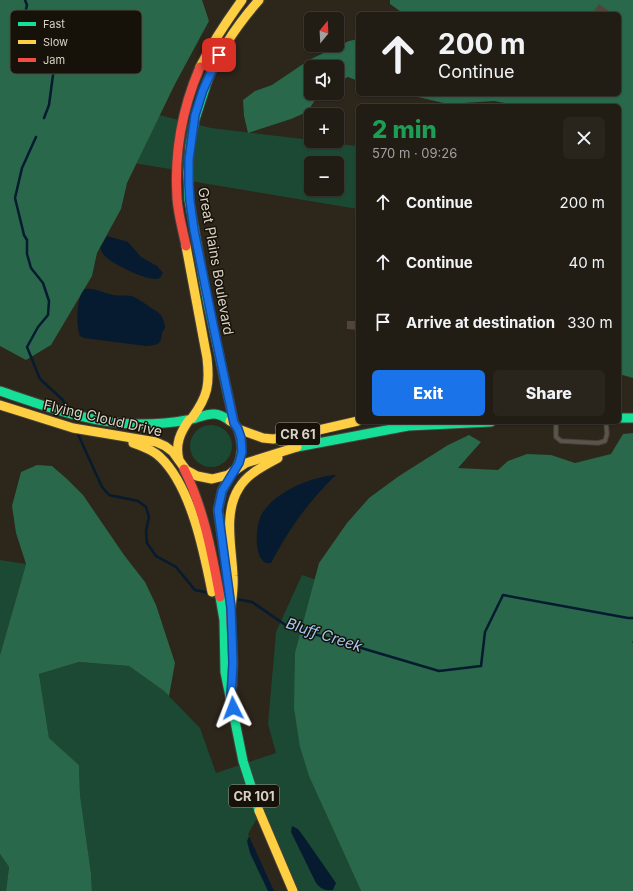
<!DOCTYPE html>
<html lang="en">
<head>
<meta charset="utf-8">
<style>
  :root { --surface:#211c14; --page:#29251d; --text:#f1f3f6; --muted:#a2a1a0; --line:#3e3a34; --accent:#1a73e8 }
  body { margin:0; font-family:Inter,sans-serif; background:var(--page); color:var(--text); height:100vh; display:flex; flex-direction:column; font-size:15px; white-space:nowrap }
  * { box-sizing:border-box; margin:0 }
  p { font-size:13px; color:var(--muted) }
  .icon { flex:none; width:22px; height:22px; fill:none; stroke:currentColor; stroke-width:2; stroke-linecap:round; stroke-linejoin:round }
  .map { position:relative; flex:1; overflow:hidden }
  .panel { position:absolute; left:356px; top:104px; width:265px; height:320px; display:flex; flex-direction:column; background:var(--surface); border-radius:6px; box-shadow:0 1px 3px #0004,0 0 0 1px var(--line) }
  .panel>* { flex:none }
  .banner { position:absolute; left:356px; top:12px; width:265px; height:84px; border-radius:6px; box-shadow:0 1px 3px #0004,0 0 0 1px var(--line); background:#211c14; color:var(--text); overflow:hidden }
  .needle { width:26px; rotate:18deg }
  .buttons { position:absolute; left:304px; top:12px; display:grid; gap:8px }
  .buttons a { display:grid; place-items:center; width:40px; height:40px; border-radius:6px; background:var(--surface); box-shadow:0 1px 3px #0004,0 0 0 1px var(--line); font-size:20px }
  .pin { position:absolute; display:grid; place-items:center; width:34px; height:34px; color:#fff; margin:-17px; border-radius:8px; box-shadow:0 2px 6px #0006 }
  .me { position:absolute; width:44px; margin:-22px; rotate:357deg; stroke-linejoin:round; filter:drop-shadow(0 0 3px #0008) }
  .turn { display:flex; align-items:center; gap:14px; height:84px; padding:0 16px; font-size:18px }
  .turn .icon { width:52px; height:52px; stroke-width:2.5 }
  .turn b { display:block; font-size:28px; line-height:34px }
  .round { display:grid; place-items:center; flex:none; width:42px; height:42px; border-radius:6px; background:var(--page) }
  .head { display:flex; align-items:center; justify-content:space-between; height:68px; padding:0 16px }
  h1 { font-size:24px; font-weight:800; line-height:30px; color:#1e9e55 }
  .primary-button { display:flex; gap:8px; margin-top:auto; padding:8px 16px }
  .primary-button a { flex:1; height:46px; border-radius:6px; background:var(--accent); color:#fff; font-size:16px; font-weight:800; line-height:46px; text-align:center }
  .primary-button a+a { background:var(--page); color:var(--text) }
  ul { padding:0; list-style:none }
  li { display:flex; align-items:center; gap:12px; height:60px; padding:0 16px }
  li div { flex:1 }
  li b { display:block; font-size:15px }
  li em { font-style:normal }
  .map>svg:first-child { display:block }
  .green { fill:#1c4933; fill-rule:evenodd }
  .forest { fill:#29684a }
  .water { fill:#061b2f }
  .pier { fill:#2c261b }
  .lines { fill:none; stroke-linecap:round; stroke-linejoin:round }
  .stream { stroke:#061b2f; stroke-width:2.5 }
  .building { fill:#52433b }
  .lane-casing { stroke:#474139; stroke-width:5.5 }
  .fast-casing { stroke:#474139; stroke-width:11 }
  .slow-casing { stroke:#474139; stroke-width:11 }
  .jam-casing { stroke:#474139; stroke-width:11 }
  .lane { stroke:#59554c; stroke-width:3.5 }
  .fast { stroke:#16e098; stroke-width:9 }
  .slow { stroke:#ffcf43; stroke-width:9 }
  .jam { stroke:#f24e42; stroke-width:9 }
  .route-casing { stroke:#114b97; stroke-width:10 }
  .route { stroke:#1a73e8; stroke-width:7 }
  .labels { text-anchor:middle; stroke-width:3; stroke-linejoin:round; paint-order:stroke }
  .shield { fill:#171209; stroke:#9e988d; stroke-width:1 }
  .shield-label { font-size:13px; font-weight:bold; fill:#d8d1c5 }
  .street-label { font-size:14px; fill:#d8d1c5; stroke:#171209 }
  .water-label { font-size:15px; font-style:italic; fill:#a2caf3; stroke:#171209 }
  .key { fill:#171209; stroke:#514b41; stroke-width:1 }
  .key-label { font-size:11px; fill:#d8d1c5 }
</style>
</head>
<body>
<div class="map">
<svg width="633" height="891" viewBox="0 0 633 891">
  <rect width="100%" height="100%" fill="#2c261b"/>
  <g class="green">
    <path d="M0 75 211 128 311 140V141L358 146V209L184 180 188 172 0 141ZM311 163H337V189H311Z"/>
    <circle cx="211" cy="446" r="21"/>
    <path d="M0 560 26 564 0 655Z"/>
    <path d="M302 575 435 621 320 800 361 891H92L91 873 80 795 79 765 49 738 39 674 79 662 129 666 164 691 200 728 216 773 276 753 268 724 276 632Z"/>
    <path d="M0 854 9 867 6 891H0Z"/>
  </g>
  <g class="forest">
    <path d="M0 0H202L209 21 175 84 127 183 121 209 97 253 92 276 51 345 26 360 0 346Z"/>
    <path d="M390 0H633V378L619 374V106H521L494 101 448 104 405 94H619V14H404L390 4Z"/>
    <path d="M358 39V81L348 77 337 82V67H311V93H320L307 112 291 119 248 133 244 116 243 100 255 91 272 85 309 60 349 41Z"/>
    <path d="M633 433V641L632 642 633 643V891H361L309 776 300 747 294 708 295 653 319 563 347 523 369 498 399 476 448 445 469 435 481 442 458 468 498 470 508 461 527 454 551 455 575 463 611 454 623 434Z"/>
    <path d="M37 465 52 466 67 479 83 495 124 555 145 582 156 605 175 663 169 696 164 691 129 666 79 662 39 674 49 738 79 765 80 795 91 873 92 891H6L9 867 0 854V655L26 564 16 533 12 506 21 472Z"/>
  </g>
  <g class="water">
    <path d="M107 236 128 242 141 257 157 266 163 273C161 276 160 279 156 279 146 280 109 263 103 254 102 253 101 249 100 248Z"/>
    <path d="M85 289C96 288 103 293 113 295 119 296 125 295 131 296 138 298 142 302 147 305 158 313 164 313 165 328 157 337 168 345 146 346L84 338 80 336C76 326 76 296 85 289Z"/>
    <path d="M332 475H336C308 502 289 529 271 563 252 566 255 522 263 512 279 490 306 480 332 475Z"/>
    <path d="M256 822 292 891H268L250 853 247 841Z"/>
    <path d="M292 826 298 829 304 837 336 883 333 890C325 891 321 889 316 883L291 832Z"/>
  </g>
  <path class="pier" d="M256 820H257L294 891H274L248 834Z"/>
  <g class="lines">
    <g class="stream">
      <path d="M25 0 27 5 23 22 45 32 72 33 53 75 49 105 44 118"/>
      <path d="M36 137 22 168 15 198 24 235 27 240V254L31 268 43 283 49 301 48 315 38 327 27 347 40 379 63 400 67 409"/>
      <path d="M77 432 102 487 109 495 138 501 146 507 149 517 146 531 147 543 156 556 176 567 195 590 209 593"/>
      <path d="M236 599 252 602 287 626 439 671 481 666 485 632 503 595 628 618H633"/>
    </g>
  </g>
  <g class="building">
    <path d="M599 4 613 14H592Z"/>
    <path d="M347 321H358V330L347 329Z"/>
  </g>
  <g class="lines">
    <g class="lane-casing">
      <path id="lane" d="M556 422V437L561 441 598 443 605 441 607 434 606 422"/>
    </g>
    <g class="fast-casing">
      <g id="fast">
        <path d="M207 82 195 119 190 146 188 173 189 200 207 299 234 423"/>
        <path d="M0 391C45 406 91 424 139 424 154 424 172 423 187 420 196 419 204 414 214 414 219 414 226 418 230 421"/>
        <path d="M619 418H633"/>
        <path d="M297 447 408 426 491 422"/>
        <path d="M236 469C243 455 243 444 238 429"/>
        <path d="M225 558 218 510 222 491 233 471"/>
        <path d="M220 597 224 620 225 672 243 761 259 811"/>
      </g>
    </g>
    <g class="slow-casing">
      <g id="slow">
        <path d="M200 67C212 43 226 22 242 0"/>
        <path d="M207 82C219 51 237 25 259 0"/>
        <path d="M186 246 207 358C210 384 208 396 192 418"/>
        <path d="M0 405 73 428 156 442 165 446 173 452 186 470 197 476 212 479 228 475 246 463 297 447"/>
        <path d="M230 421 234 423 238 429 263 438 273 439 288 437 358 421"/>
        <path d="M133 443C142 446 153 450 160 457 191 486 204 552 212 592"/>
        <path d="M179 460C175 444 180 433 189 420"/>
        <path d="M231 607C232 597 234 586 233 576 232 548 223 513 239 488 248 473 264 466 278 458"/>
        <path d="M259 811 293 891"/>
      </g>
    </g>
    <g class="jam-casing">
      <g id="jam">
        <path d="M186 246C183 231 178 214 177 198 174 153 182 109 200 67"/>
        <path d="M184 469C204 509 212 554 220 597"/>
        <path d="M230 601 233 663 232 686"/>
      </g>
    </g>
    <use href="#lane" class="lane"/>
    <use href="#fast" class="fast"/>
    <use href="#slow" class="slow"/>
    <use href="#jam" class="jam"/>
  </g>
  <g class="lines">
    <g class="route-casing">
      <path id="route" d="M219 55 203 90 195 115 189 159V184L190 201 194 230 214 329 234 423 238 429 241 438 242 452 239 463 222 491 218 510 231 607 233 663 231 696 233 708"/>
    </g>
    <use href="#route" class="route"/>
  </g>
  <g class="labels">
    <g class="shield">
      <rect x="276" y="423" width="44" height="22" rx="3"/>
      <rect x="229" y="785" width="50" height="22" rx="3"/>
    </g>
    <g class="shield-label">
      <text x="298" y="439">CR 61</text>
      <text x="254" y="801">CR 101</text>
    </g>
    <g class="street-label">
      <text transform="translate(216 261) rotate(80)" y="5">Great Plains Boulevard</text>
      <text transform="translate(103 418) rotate(13)" y="5">Flying Cloud Drive</text>
    </g>
    <g class="water-label">
      <text transform="translate(324 635) rotate(18)" y="5">Bluff Creek</text>
    </g>
  </g>
  <rect x="10" y="10" width="132" height="64" rx="6" class="key"/>
  <rect x="18" y="22" width="18" height="4" fill="#16e098"/>
  <rect x="18" y="40" width="18" height="4" fill="#ffcf43"/>
  <rect x="18" y="58" width="18" height="4" fill="#f24e42"/>
  <g class="key-label">
    <text x="43" y="28">Fast</text>
    <text x="43" y="46">Slow</text>
    <text x="43" y="64">Jam</text>
  </g>
</svg>
<div class="buttons">
<a><svg class="needle" viewBox="-14 -14 28 28"><path d="M0-13l5 13h-10z" fill="#e53935"/><path d="M0 13l5-13h-10z" fill="#a2a1a0"/></svg></a>
<a><svg class="icon" aria-label="sound" viewBox="0 0 24 24"><path d="M4 9h4l5-4v14l-5-4H4zM17 9q2 3 0 6"/></svg></a>
<a>+</a>
<a>−</a>
</div>
<div class="pin" style="left:219px;top:55px;background:#d93025"><svg class="icon" aria-label="arrive" viewBox="0 0 24 24"><path d="M6 21V4h12l-3 4 3 4H6"/></svg></div>
<svg class="me" style="left:233px;top:708px" viewBox="-20 -20 40 40"><path d="M0-17L14 15 0 8-14 15z" fill="#1a73e8" stroke="#fff" stroke-width="4"/></svg>
<div class="banner">
<div class="turn"><svg class="icon" aria-label="ahead" viewBox="0 0 24 24"><path d="M12 20V5M6 11l6-6 6 6"/></svg><div><b>200 m</b>Continue</div></div>
</div>
<section class="panel">
<div class="head"><div><h1>2 min</h1><p>570 m · 09:26</p></div><a class="round"><svg class="icon" aria-label="close" viewBox="0 0 24 24"><path d="M6 6l12 12M18 6L6 18"/></svg></a></div>
<ul>
<li><svg class="icon" aria-label="ahead" viewBox="0 0 24 24"><path d="M12 20V5M6 11l6-6 6 6"/></svg><div><b>Continue</b></div><em>200 m</em></li>
<li><svg class="icon" aria-label="ahead" viewBox="0 0 24 24"><path d="M12 20V5M6 11l6-6 6 6"/></svg><div><b>Continue</b></div><em>40 m</em></li>
<li><svg class="icon" aria-label="arrive" viewBox="0 0 24 24"><path d="M6 21V4h12l-3 4 3 4H6"/></svg><div><b>Arrive at destination</b></div><em>330 m</em></li>
</ul>
<div class="primary-button"><a>Exit</a><a>Share</a></div>
</section>
</div>
</body>
</html>
